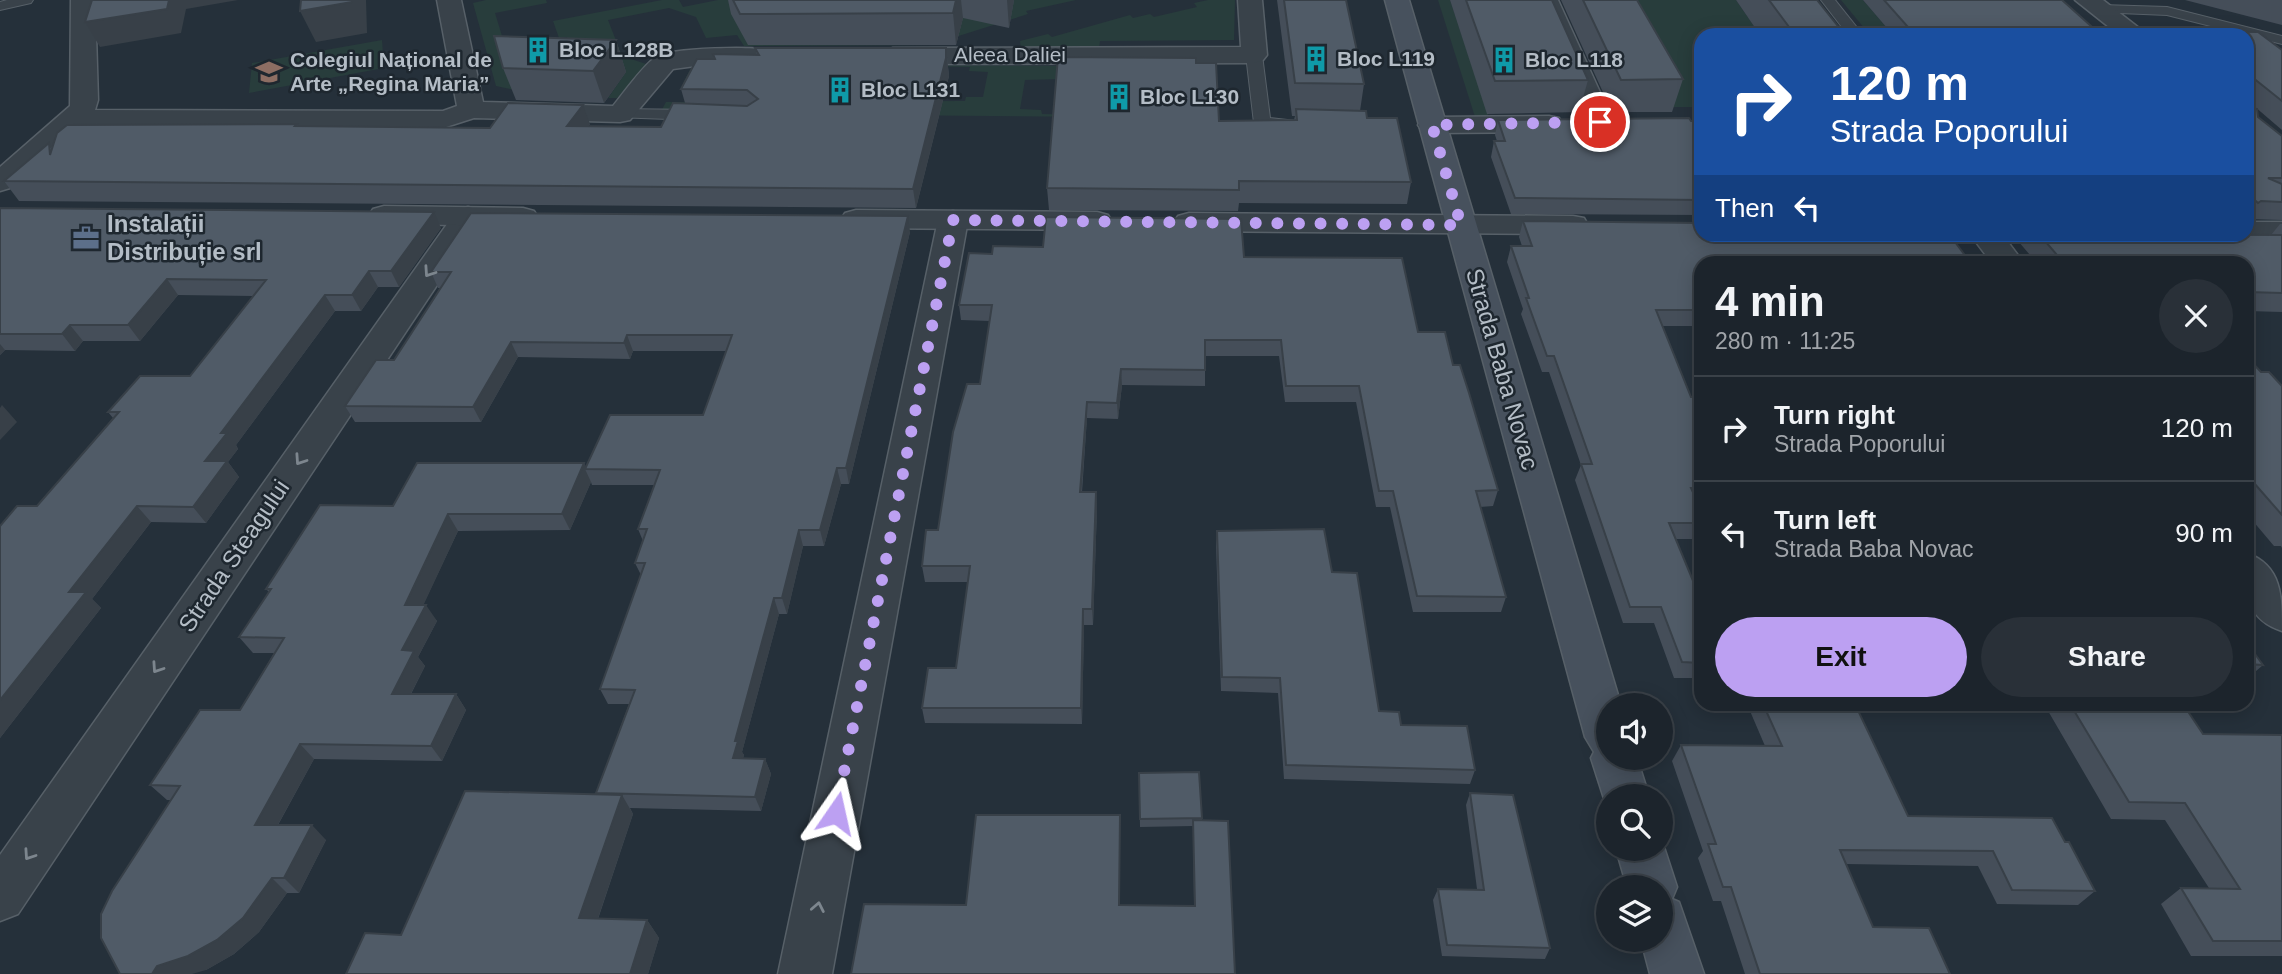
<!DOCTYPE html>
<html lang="en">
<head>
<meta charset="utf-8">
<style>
  :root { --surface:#1c242c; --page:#293038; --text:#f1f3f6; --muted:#a0a4a9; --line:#3a4148; --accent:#bca0f2 }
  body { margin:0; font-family:Helvetica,sans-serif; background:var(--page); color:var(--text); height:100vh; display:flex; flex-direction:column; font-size:26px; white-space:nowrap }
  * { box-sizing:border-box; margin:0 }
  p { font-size:23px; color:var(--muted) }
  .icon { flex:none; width:38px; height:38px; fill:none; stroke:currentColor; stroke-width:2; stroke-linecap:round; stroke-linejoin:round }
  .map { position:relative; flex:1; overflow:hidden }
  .details { position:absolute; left:1694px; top:256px; width:560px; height:455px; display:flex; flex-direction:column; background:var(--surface); border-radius:21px; box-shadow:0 4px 18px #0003,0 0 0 2px var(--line) }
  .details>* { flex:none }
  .guide { position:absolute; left:1694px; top:28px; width:560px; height:214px; border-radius:21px; box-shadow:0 4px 18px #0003,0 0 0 2px var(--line); background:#1a4fa0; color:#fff; overflow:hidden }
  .buttons { position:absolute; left:1596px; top:693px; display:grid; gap:14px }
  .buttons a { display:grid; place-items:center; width:77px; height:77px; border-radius:50%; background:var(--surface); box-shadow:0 4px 18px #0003,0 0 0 2px var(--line); font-size:35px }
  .pin { position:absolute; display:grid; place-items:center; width:60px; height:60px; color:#fff; margin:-30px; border:4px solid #fff; border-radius:50%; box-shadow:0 2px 7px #0007 }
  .me { position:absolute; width:77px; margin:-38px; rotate:11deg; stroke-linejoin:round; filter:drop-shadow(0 0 5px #0008) }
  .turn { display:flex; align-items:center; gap:24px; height:147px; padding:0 21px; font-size:32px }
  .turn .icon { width:91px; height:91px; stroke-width:2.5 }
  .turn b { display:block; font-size:49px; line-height:60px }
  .then { display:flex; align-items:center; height:66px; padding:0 21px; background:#0003; gap:14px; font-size:26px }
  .round { display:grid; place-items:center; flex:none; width:74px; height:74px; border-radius:37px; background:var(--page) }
  .overview { display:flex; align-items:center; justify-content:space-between; height:119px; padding:0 21px }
  h1 { font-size:42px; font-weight:600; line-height:52px }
  .cta { display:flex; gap:14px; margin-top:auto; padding:14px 21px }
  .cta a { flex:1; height:80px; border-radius:42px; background:var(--accent); color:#111; font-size:28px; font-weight:600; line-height:80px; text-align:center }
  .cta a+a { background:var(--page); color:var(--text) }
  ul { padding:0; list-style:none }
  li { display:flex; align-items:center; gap:21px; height:105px; padding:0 21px; border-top:2px solid var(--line) }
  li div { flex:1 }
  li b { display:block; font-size:26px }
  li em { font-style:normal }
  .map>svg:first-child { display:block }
  .green { fill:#283d3c }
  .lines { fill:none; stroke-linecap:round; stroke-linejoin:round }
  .service-casing { stroke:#576068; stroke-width:2 }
  .minor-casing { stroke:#576068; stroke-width:3 }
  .tertiary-casing { stroke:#576068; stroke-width:3 }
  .secondary-casing { stroke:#576068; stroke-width:3 }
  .service { fill:#39424a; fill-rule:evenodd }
  .minor { fill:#39424a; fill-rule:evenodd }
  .tertiary { fill:#39424a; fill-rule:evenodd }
  .secondary { fill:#47515d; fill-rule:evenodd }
  .wall { fill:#454e59 }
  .shaded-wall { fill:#384048 }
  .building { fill:#505b67; stroke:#384048; stroke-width:2 }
  .oneway { stroke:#7d868e }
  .route { stroke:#bca0f2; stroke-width:12; stroke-dasharray:0 21.6 }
  .labels { text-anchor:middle; stroke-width:5; stroke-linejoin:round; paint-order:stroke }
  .far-poi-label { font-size:21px; font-weight:bold; fill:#b4bdc6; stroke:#1e272f; text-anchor:start }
  .far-street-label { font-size:21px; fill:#b4bdc6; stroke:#1e272f }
  .poi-label { font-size:24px; font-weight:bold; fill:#b4bdc6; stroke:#1e272f; text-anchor:start }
  .street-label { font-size:24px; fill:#b4bdc6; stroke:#1e272f }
</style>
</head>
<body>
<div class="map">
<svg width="2282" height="974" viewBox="0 0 2282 974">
  <rect width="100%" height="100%" fill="#25303a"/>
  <g class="green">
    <path d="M486 0H546L547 3 495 13 506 49 543 96 496 86 473 3Z"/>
    <path d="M662 0H679L683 7 718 0H1076L1026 11 1028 14 930 45 744 46 737 35 706 38 696 17 669 8 608 20 622 56 649 65 617 98H608L626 72 576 60 567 37 559 38 553 21Z"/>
    <path d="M1208 0H1235L1234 40 1100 41 1099 48 1021 50 1020 41 1048 34 1052 37 1130 15 1133 18 1150 14 1154 17 1197 7 1194 3Z"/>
    <path d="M1438 0H1450L1490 120H1476Z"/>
    <path d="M1611 0H1736L1760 35H1701V107H1670Z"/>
    <path d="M1841 0H1863L1893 35H1870Z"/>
    <path d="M382 40 384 68 249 93 252 63Z"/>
    <path d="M693 64 1215 67 1099 78 1025 80 1020 109 1041 110 1042 114 1217 118 660 113 666 102 965 101 966 97H983L988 72 969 71 970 67 913 66 683 83Z"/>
  </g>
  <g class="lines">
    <g class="service-casing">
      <g id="service">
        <path d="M7 0H33L31 3 0 10V2Z"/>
        <path d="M1821 0H1835L1863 35H1848Z"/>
        <path d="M2101 5 2167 7 2282 36V44L2167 15 2096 12V6Z"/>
        <path d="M1254 50 1262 55 1270 118 1296 121 1298 124 1296 127 1262 128 1254 123 1246 55Z"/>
        <path d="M620 109 696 110 704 115 696 120 614 117 612 114Z"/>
      </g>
    </g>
    <g class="minor-casing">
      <g id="minor">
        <path d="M71 0H95L98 100 95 110 443 111 457 106 437 0H461L483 102 613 106C622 95 645 63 656 57 672 47 756 46 775 51L779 56 775 61 710 64 673 69 630 120 620 122 474 118 446 127 79 126 10 188 0 191V167L70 106Z"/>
        <path d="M1238 0H1262L1267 55 1263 60 1254 63 893 64 884 61 880 56 884 51 893 48 1241 47Z"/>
        <path d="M1534 0H1558L1614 123 1610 129 1600 131 1590 129 1586 123Z"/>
        <path d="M1549 116 1559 118 1563 124 1559 130 1549 132 1432 133 1422 131 1418 125 1422 119 1432 117Z"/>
        <path d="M468 207 479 210 483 216 18 914 0 921V855L457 210Z"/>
        <path d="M953 211 964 214 968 220 832 974H778L938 220 942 214Z"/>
        <path d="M1970 234H2002L2023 262H1991Z"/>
        <path d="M2247 553C2282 566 2282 596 2282 631 2242 618 2247 588 2247 553Z"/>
      </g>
    </g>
    <g class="tertiary-casing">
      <g id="tertiary">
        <path d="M2075 0H2103L2148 35H2119Z"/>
        <path d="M384 206 523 208 534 211 538 217 534 223 523 226 384 224 373 221 369 215 373 209Z"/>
        <path d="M856 210 1097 212 1108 215 1112 221 1108 227 1097 230 856 228 845 225 841 219 845 213Z"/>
        <path d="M1189 213 1573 216 1584 218 1588 225 1584 232 1573 234 1189 231 1178 228 1174 222 1178 216Z"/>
        <path d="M2247 222H2282V240L2236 238 2234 234H2247Z"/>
      </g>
    </g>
    <g class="secondary-casing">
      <g id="secondary">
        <path d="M1385 0H1409L1621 705H1608V758H1637L1649 796H1608V811L1591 758 1594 752 1585 737Z"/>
        <path d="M1661 838 1677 887 1672 899 1679 902 1704 974H1650L1641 940H1661V887H1627L1616 849H1661Z"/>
      </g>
    </g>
    <use href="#service" class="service"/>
    <use href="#minor" class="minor"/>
    <use href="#tertiary" class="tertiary"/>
    <use href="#secondary" class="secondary"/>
  </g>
  <g class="wall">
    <path d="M728 0H1014L1009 28 963 18 956 45H748L731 14Z"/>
    <path d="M1277 0H1346L1364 84 1360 111 1367 118 1411 182 1407 204 1239 203 1238 211 1049 210 1047 188 1196 63 1219 121 1294 120 1295 116H1292Z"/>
    <path d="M1450 0H1552L1588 80 1579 112 1487 114Z"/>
    <path d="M1561 0H1637L1683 79 1672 112H1612Z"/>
    <path d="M1736 0H1817L1845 35H1760Z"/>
    <path d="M1863 0H2062L2101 35H1893Z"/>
    <path d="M2185 0H2282V25Z"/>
    <path d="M2203 31 2258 32 2282 50V130L2247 100V35H2201Z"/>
    <path d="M616 40 626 72 604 103 516 100 503 68Z"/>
    <path d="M755 48H946L949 76 916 208 19 201 4 181 52 147 297 124 298 126 490 128 590 124 588 127H661L685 103 681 89 714 59 713 54 757 55Z"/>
    <path d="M2247 109 2282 136V220L2247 219Z"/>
    <path d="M1498 120 1701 121V215L1511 214 1491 157 1494 141H1497L1495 135Z"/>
    <path d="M0 208 441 228 399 287H378L361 311H335L236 445 238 449 228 462 239 477 206 523 151 522 92 599 101 608 0 738V526L37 506 113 418 108 412 190 376 253 296 178 295 140 341H83L75 351 5 350 0 355Z"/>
    <path d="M1523 221 1701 262V326H1662L1691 397H1701V504H1698L1701 510V535L1699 539H1676L1701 600V678H1674L1654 623H1623L1575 480 1581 465 1549 372H1542L1521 314 1523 309 1507 262 1511 246H1522L1519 237Z"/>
    <path d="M2280 224H2282V312L2247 311V262H2036L2012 234 2271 235Z"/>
    <path d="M910 232 849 484H841L824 546H803L787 614H779L742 752 744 755 743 758 765 759 771 774 761 811 630 808 633 814 598 919 647 920 659 938 648 974H346L597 794 596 793 629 704H608L600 689 641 575 635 563 643 541 638 529 654 485H592L591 482 570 530 458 531 423 605 437 621 418 657 425 666 411 694H456L466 710 442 761 314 759 278 825 326 840 299 893H287L259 932 234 954 206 970 171 800H167L150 785 240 710 274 653H253L239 637 269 592 266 589 393 506 584 463 586 467 703 415 726 351H633L630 359 518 357 481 422H355L345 406 394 360 441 288H438L431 272Z"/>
    <path d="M1244 257 1418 332 1453 365 1498 490 1493 506 1480 507 1506 597 1501 612H1413L1390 507H1376L1356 402H1285L1279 356H1205V386L1122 385 1118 419 1087 418 1082 492H1096L1097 508 1093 625H1084L1082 724 925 723 922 708 956 668 968 582H925L922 566 938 530 980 384 990 321 961 320 959 305Z"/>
    <path d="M2247 357 2261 372 2282 386V548L2281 546H2274L2247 514Z"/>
    <path d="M1217 531 1332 572 1379 711 1475 770 1470 784 1284 779 1278 693 1221 691 1216 546Z"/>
    <path d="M2247 643 2263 665 2247 679Z"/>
    <path d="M1747 704H1855L1908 816 2065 842 2095 891 2078 905 1997 904 1978 866 1846 864 1873 927 1950 974H1745L1721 901H1713L1698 858 1703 851 1672 761 1681 745 1765 746Z"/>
    <path d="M2044 704H2183L2203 734 2282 735V956H2191L2161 904 2181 888H2209L2165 820 2111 819Z"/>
    <path d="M1199 772 1202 820 1235 974 966 905 1120 830 1119 905 1194 906 1193 826 1140 827 1139 773Z"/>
    <path d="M1470 793 1550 948 1545 959 1442 956 1433 900 1438 889H1477L1466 805Z"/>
  </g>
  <g class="shaded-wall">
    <path d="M169 0H238L186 9 181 33 100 47 85 22Z"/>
    <path d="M352 0H366L367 33 316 42 300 11Z"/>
    <path d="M956 0H961L963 18 956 45 953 13Z"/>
    <path d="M1007 0H1014L1009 28Z"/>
    <path d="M616 40 626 72 604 103 593 71Z"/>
    <path d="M946 48 949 76 916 208 913 189Z"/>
    <path d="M583 105 590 124 574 146 567 126Z"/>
    <path d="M434 212 441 228 399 287 391 271Z"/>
    <path d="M908 216 910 232 849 484 846 468Z"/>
    <path d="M369 271 378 287 361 311 352 295Z"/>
    <path d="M167 279 178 295 140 341 128 325Z"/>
    <path d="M325 295 335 311 236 445 238 449 228 462 239 477 206 523 193 507 205 461 221 433Z"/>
    <path d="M70 325 83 341 75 351 62 334Z"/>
    <path d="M627 335 633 351 630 359 624 343Z"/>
    <path d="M511 342 518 357 481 422 473 407Z"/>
    <path d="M0 344 5 350 0 355Z"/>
    <path d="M1121 369 1122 385 1118 419 1117 403Z"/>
    <path d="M1087 402V418L1080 508V492Z"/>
    <path d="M2 405 17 422 0 440V408Z"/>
    <path d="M584 463 587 469H585L591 482 570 530 562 514Z"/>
    <path d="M837 468 841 484 824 546 820 530Z"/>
    <path d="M1096 492 1097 508 1093 625 1092 609Z"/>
    <path d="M137 506 151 522 92 599 101 608 0 738V700L69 592Z"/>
    <path d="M448 514 458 531 416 621 405 605Z"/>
    <path d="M799 530 803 546 787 614 782 598Z"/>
    <path d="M774 598 779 614 742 752 744 755 739 773 733 758 735 741Z"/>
    <path d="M426 605 437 621 418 657 425 666 403 709 392 694 402 650Z"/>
    <path d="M1083 609 1084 625 1082 724 1081 708Z"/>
    <path d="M456 694 466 710 442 761 431 746Z"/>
    <path d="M300 744 314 759 270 839 255 825Z"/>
    <path d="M765 759 771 774 761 811 755 797Z"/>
    <path d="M622 795 633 814 592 936 579 918Z"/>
    <path d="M312 825 326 840 299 893 284 878Z"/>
    <path d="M272 878 287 893 259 932 234 954 206 970 192 974H152L157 966Z"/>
    <path d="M647 920 659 938 648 974H630Z"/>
  </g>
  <g class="building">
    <path d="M92 0H169L167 9 85 22Z"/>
    <path d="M301 0H352V2L300 11Z"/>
    <path d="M733 0H956L953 13 740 14Z"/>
    <path d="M1284 0H1346L1364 84 1295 83Z"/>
    <path d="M1466 0H1552L1588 80 1495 81Z"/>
    <path d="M1583 0H1637L1683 79 1621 80Z"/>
    <path d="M1769 0H1817L1845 35H1795Z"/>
    <path d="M1884 0H2062L2101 35H1915Z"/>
    <path d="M2203 31 2258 32 2282 50V101L2247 73V35H2208Z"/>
    <path d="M494 36 616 40 593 71 503 68Z"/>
    <path d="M755 48H946V58L913 189 4 181 49 143 50 155 57 133 67 125 297 124 295 126 490 128 508 103 583 105 567 126 661 127 673 103 747 106 758 99 747 90 681 89 697 59H715L713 54 759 55Z"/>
    <path d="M1058 57 1196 58V63H1216L1219 121 1297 120 1296 109 1366 111 1367 118H1397L1411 182 1239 181V190L1047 188Z"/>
    <path d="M2247 109H2257L2258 117 2282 136V178H2268L2282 184V202L2261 201 2258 203 2247 193Z"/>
    <path d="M1689 118 1691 121H1701V200L1515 198 1494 141H1505L1498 120Z"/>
    <path d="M0 208 434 212 391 271H369L352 295H325L221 433H227L205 461H227L193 507 137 506 69 592H86L0 700V526L17 506H37L119 412H108L140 376H190L266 280 167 279 128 325H70L62 334H0Z"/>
    <path d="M471 213 908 216 846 468H837L820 530H799L782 598H774L735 741H738L733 758 765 759 755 797 596 793 635 690 600 689 645 563H635L647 529H638L660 470 585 469 610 415H703L732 335H627L624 343 511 342 473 407 345 406 376 360H394L451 272H431Z"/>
    <path d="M1046 217 1241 219 1244 257 1402 258 1418 332H1445L1453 365H1460L1469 393 1498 490 1476 491 1506 597 1417 596 1393 491H1379L1359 386H1286L1281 340H1205V370L1121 369 1117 403 1087 402 1080 492H1096L1092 609H1083L1081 708H922L928 668H956L970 566H922L926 530H938L953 432 967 384H980L992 305H959L969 253 992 254 993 246 1043 247Z"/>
    <path d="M1523 221 1701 223V234H1880L1885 242H1955L1970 262H1701V310H1656L1691 397H1701V488H1691L1701 510V523H1669L1701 600V663L1682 662 1661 607H1630L1581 464H1592L1554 356H1547L1526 298H1529L1511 246H1532Z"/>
    <path d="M2039 234 2282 235V293L2247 292V262H2063Z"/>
    <path d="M2247 357 2261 372H2269L2282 386V515L2247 475Z"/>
    <path d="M417 463H584L562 514H448L405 605H426L402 650 414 651 392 694H456L431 746 300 744 255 825H312L284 878H272L243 918 217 940 188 956 157 966 152 974H120L101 938V914L112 891 180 786 150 785 200 710H240L284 638 239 637 271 589H266L320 505 393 506Z"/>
    <path d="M1324 529 1332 572 1357 573 1379 711 1399 712 1401 725 1467 726 1475 770 1286 765 1280 678 1222 677 1217 531Z"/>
    <path d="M2247 643 2263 665 2247 664Z"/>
    <path d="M1763 704H1855L1908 816 2052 818 2065 842H2069L2095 891 2012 890 1993 851 1840 850 1873 927 1929 928 1950 974H1760L1731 887H1723L1708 844H1716L1681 745 1782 746Z"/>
    <path d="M2070 704H2183L2203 734 2282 735V941H2213L2181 888 2240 889 2185 803 2129 802Z"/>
    <path d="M1199 772 1202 818 1140 819 1139 773Z"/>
    <path d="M465 791 622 795 579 918 647 920 630 974H346L365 933 401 935Z"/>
    <path d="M1470 793 1513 795 1550 948 1447 945 1438 889 1484 890Z"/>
    <path d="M976 815H1120L1119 905 1195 906 1193 820 1228 821 1235 974H851L864 904 966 905Z"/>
  </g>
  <defs><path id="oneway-chevron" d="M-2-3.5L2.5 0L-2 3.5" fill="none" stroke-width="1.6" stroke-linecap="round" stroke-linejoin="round" transform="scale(1.75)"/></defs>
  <g class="oneway">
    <use href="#oneway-chevron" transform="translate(429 272) rotate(124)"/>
    <use href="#oneway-chevron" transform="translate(300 460) rotate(124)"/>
    <use href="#oneway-chevron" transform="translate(157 668) rotate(124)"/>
    <use href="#oneway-chevron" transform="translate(29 855) rotate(124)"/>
    <use href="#oneway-chevron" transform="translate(818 907) rotate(-79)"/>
  </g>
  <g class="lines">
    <path class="route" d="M836 813 953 220 1461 225 1432 125 1600 122"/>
  </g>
  <defs>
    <g id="building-bare" transform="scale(2.1)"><path d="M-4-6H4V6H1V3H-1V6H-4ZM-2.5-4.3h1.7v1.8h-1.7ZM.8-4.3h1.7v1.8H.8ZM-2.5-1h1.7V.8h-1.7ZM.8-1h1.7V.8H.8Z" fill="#0f9aa8" stroke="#1e272f" stroke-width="2.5" paint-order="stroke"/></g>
    <g id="school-bare" transform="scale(2.1)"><path d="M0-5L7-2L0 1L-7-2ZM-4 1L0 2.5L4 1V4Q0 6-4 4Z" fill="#8d6e63" stroke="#1e272f" stroke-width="2.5" paint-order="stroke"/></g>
    <g id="office-bare" transform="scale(2.1)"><path d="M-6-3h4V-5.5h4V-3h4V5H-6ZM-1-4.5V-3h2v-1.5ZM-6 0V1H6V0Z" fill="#5c6f8a" stroke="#1e272f" stroke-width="2.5" paint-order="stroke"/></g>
  </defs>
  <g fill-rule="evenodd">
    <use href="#building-bare" x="538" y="50"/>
    <use href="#building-bare" x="1316" y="59"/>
    <use href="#building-bare" x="1504" y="60"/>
    <use href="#school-bare" x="269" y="72"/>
    <use href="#building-bare" x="840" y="90"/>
    <use href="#building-bare" x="1119" y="97"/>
    <use href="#office-bare" x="86" y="238"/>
  </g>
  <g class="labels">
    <g class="far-poi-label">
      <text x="559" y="57">Bloc L128B</text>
      <text x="1337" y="66">Bloc L119</text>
      <text x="290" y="67">Colegiul Național de<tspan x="290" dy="24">Arte „Regina Maria”</tspan></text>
      <text x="1525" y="67">Bloc L118</text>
      <text x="861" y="97">Bloc L131</text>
      <text x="1140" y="104">Bloc L130</text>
    </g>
    <g class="far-street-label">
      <text x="1010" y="62">Aleea Daliei</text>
    </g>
    <g class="poi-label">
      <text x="107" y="232">Instalații<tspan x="107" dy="28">Distribuție srl</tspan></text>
    </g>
    <g class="street-label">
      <text transform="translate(1502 369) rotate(74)" y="8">Strada Baba Novac</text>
      <text transform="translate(234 556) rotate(-56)" y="8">Strada Steagului</text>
    </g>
  </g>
</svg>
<div class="buttons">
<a><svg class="icon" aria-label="sound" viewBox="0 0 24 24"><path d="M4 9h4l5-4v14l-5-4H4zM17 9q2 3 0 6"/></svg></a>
<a><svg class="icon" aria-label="search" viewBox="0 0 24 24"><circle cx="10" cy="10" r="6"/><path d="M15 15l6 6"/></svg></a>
<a><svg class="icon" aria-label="layers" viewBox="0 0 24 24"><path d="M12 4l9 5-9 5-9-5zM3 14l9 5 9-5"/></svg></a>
</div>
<div class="pin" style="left:1600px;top:122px;background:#d93025"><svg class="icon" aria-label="arrive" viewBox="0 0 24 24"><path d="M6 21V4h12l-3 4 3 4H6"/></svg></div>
<svg class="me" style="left:836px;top:813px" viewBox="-20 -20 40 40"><path d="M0-17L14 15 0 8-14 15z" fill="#bca0f2" stroke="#fff" stroke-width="4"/></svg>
<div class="guide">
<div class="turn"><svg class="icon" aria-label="right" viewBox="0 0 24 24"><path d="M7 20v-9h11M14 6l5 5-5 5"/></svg><div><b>120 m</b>Strada Poporului</div></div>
<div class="then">Then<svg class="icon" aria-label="left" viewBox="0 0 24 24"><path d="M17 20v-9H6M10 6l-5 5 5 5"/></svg></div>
</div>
<section class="details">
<div class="overview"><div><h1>4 min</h1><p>280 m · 11:25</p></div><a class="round"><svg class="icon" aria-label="close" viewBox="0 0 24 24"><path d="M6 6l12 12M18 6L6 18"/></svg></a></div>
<ul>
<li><svg class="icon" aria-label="right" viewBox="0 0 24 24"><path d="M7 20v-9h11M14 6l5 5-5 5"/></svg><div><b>Turn right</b><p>Strada Poporului</p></div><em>120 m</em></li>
<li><svg class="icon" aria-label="left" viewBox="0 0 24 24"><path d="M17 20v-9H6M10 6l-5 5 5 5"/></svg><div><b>Turn left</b><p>Strada Baba Novac</p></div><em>90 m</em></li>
</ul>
<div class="cta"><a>Exit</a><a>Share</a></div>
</section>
</div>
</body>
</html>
